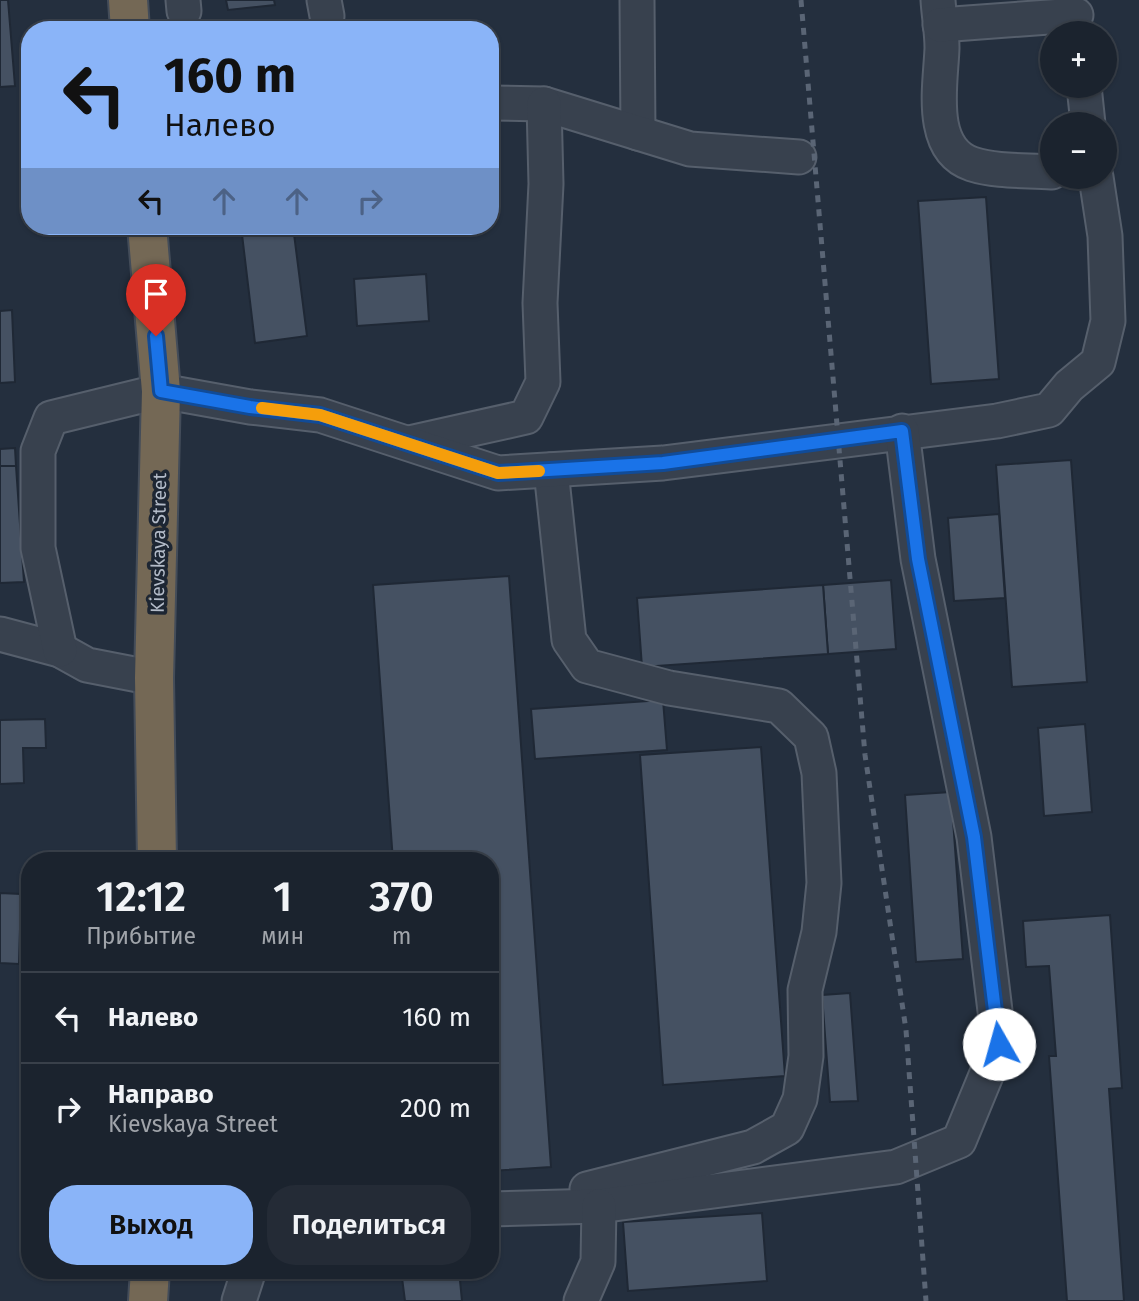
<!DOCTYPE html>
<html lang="ru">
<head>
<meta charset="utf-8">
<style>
  :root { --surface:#1b232e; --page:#242b36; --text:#f1f3f6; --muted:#a0a4aa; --line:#39404a; --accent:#8ab4f8 }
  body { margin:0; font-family:"Fira Sans",sans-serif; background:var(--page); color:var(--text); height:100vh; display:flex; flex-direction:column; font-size:26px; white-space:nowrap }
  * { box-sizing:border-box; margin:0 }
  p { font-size:23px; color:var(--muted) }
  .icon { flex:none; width:38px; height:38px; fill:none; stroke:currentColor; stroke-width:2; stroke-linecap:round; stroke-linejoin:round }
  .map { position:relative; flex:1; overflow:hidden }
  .sheet { position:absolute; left:21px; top:852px; width:478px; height:427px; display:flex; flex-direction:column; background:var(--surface); border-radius:28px; box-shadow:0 2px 5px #0004,0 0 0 2px var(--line) }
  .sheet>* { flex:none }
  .banner { position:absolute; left:21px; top:21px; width:478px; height:214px; border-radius:28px; box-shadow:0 2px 5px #0004,0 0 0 2px var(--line); background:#8ab4f8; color:#111; overflow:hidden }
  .tools { position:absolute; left:1040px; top:21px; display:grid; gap:14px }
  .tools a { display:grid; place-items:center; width:77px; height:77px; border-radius:50%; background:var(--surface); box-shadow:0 2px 5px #0004,0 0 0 2px var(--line); font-size:35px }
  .pin { position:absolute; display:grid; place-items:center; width:60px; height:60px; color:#fff; margin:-72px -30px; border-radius:50% 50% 50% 0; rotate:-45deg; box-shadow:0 0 7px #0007 }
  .pin .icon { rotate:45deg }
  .me { position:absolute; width:77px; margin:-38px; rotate:353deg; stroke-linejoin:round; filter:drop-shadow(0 0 5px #0008) }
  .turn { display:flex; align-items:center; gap:24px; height:147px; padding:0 28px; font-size:32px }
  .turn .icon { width:91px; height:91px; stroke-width:2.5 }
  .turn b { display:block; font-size:49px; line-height:60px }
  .lanes { display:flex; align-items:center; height:66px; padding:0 28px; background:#0003; justify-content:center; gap:35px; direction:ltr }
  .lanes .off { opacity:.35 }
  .eta { display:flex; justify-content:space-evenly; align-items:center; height:119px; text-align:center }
  .eta b { font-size:42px; font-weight:600; line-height:49px }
  .action { display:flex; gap:14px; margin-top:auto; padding:14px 28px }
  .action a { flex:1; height:80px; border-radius:28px; background:var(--accent); color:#111; font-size:28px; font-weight:600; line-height:80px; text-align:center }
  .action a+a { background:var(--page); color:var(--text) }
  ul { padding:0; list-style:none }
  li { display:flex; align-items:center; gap:21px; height:91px; padding:0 28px; border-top:2px solid var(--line) }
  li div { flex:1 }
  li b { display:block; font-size:26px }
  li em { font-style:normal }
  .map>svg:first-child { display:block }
  .building { fill:#455162; stroke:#1f2835; stroke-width:2 }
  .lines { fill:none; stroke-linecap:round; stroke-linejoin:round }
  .minor-casing { stroke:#565f6c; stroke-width:37 }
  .highway-casing { stroke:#434c59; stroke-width:42 }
  .minor { stroke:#38414e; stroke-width:33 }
  .highway { stroke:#746855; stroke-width:38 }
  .rail { stroke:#5a6575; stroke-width:5; stroke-dasharray:7 7; stroke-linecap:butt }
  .route-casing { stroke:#114b97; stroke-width:18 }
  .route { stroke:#1a73e8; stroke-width:12 }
  .slow { stroke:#f59e0b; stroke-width:12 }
  .labels { text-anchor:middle; stroke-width:7; stroke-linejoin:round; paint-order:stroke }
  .street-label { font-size:19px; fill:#b4bcc9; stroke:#1d2633 }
</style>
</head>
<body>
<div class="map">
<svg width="1139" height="1301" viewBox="0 0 1139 1301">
  <rect width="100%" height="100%" fill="#242f3e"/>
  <g class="building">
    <path d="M0 0H8L15 86 0 87Z"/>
    <path d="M226 0H274L275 5 228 10Z"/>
    <path d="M986 197 999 379 931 384 918 201Z"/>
    <path d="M241 226H293L307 336 255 343Z"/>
    <path d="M426 274 429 321 357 326 354 279Z"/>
    <path d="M12 310 15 382 0 383V311Z"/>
    <path d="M15 448 16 466H0V449Z"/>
    <path d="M1071 460 1087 682 1012 687 996 465Z"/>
    <path d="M0 466H16L24 582 0 583Z"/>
    <path d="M999 514 1005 598 954 601 948 518Z"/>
    <path d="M509 576 551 1167 490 1171V861H393L373 585Z"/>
    <path d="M891 580 896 649 828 654 823 585Z"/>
    <path d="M823 585 828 654 642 667 637 598Z"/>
    <path d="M663 700 667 750 535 759 531 709Z"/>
    <path d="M45 719 46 748H23L24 783 0 784V720Z"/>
    <path d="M1085 724 1092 812 1044 816 1038 728Z"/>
    <path d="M761 747 785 1076 663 1085 640 755Z"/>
    <path d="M951 792 963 959 916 962 905 795Z"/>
    <path d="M0 893 21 894 19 964 0 963Z"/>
    <path d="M1110 915 1122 1088 1109 1089 1124 1301H1067L1049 1056H1056L1049 966 1026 967 1023 921Z"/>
    <path d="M850 993 858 1101 830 1102 822 995Z"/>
    <path d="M762 1213 767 1281 628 1291 623 1222Z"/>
    <path d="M401 1270H459L462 1301H405Z"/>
  </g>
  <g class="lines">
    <g class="minor-casing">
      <g id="minor">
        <path d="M183 0 184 11"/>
        <path d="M324 0 327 16"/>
        <path d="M637 0 638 133"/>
        <path d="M938 0C939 16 942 32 942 48 941 82 927 149 972 164 997 172 1026 170 1052 172"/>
        <path d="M940 25 1076 15"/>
        <path d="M1084 86 1088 124"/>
        <path d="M490 103 544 104 690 149 799 157"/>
        <path d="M409 443 526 417 543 382 540 303 546 184 544 104"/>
        <path d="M551 470 569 640 587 666 669 688 779 706 811 737 819 773 824 883 819 932 805 990 806 1056 800 1099 787 1128 753 1147 587 1189"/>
        <path d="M0 634 60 650 87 665 154 678"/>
        <path d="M60 650 38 548V451L51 418 161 391 250 407 320 415 498 473 663 463 997 421 1049 410 1069 386 1098 362 1108 321 1105 236 1096 177"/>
        <path d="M490 1209 599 1206 896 1167 959 1141 999 1044 974 837 918 559 902 431"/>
        <path d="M239 1301 249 1270"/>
        <path d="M581 1301 598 1262 599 1206"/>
      </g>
    </g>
    <g class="highway-casing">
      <g id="highway">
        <path d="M128 0 130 30"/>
        <path d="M147 226 161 391 154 678 157 861"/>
        <path d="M148 1301 150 1270"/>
      </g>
    </g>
    <use href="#minor" class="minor"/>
    <use href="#highway" class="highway"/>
    <path class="rail" d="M801 0 865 755 906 1030 926 1301"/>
  </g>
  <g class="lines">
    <g class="route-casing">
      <path id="route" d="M156 336 161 391 250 407 320 415 498 473 663 463 902 431 918 559 974 837 999 1044"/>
    </g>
    <use href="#route" class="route"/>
    <path class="slow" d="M262 408 320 415 498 473 539 471"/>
  </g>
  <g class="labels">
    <g class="street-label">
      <text transform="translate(158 543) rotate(-89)" y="7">Kievskaya Street</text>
    </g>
  </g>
</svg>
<div class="tools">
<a>+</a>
<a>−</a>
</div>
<div class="pin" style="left:156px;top:336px;background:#d93025"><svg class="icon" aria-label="arrive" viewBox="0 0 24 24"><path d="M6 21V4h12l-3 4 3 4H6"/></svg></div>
<svg class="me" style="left:999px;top:1044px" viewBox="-20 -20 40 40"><circle r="19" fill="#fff"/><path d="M0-13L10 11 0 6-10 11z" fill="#1a73e8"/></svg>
<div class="banner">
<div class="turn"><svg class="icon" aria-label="left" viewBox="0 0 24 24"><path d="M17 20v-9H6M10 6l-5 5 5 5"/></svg><div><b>160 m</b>Налево</div></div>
<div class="lanes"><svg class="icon" aria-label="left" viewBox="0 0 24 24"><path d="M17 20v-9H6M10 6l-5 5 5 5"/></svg><svg class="icon off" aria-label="ahead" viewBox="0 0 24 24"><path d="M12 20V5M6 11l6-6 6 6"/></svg><svg class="icon off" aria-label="ahead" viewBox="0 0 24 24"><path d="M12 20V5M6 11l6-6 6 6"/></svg><svg class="icon off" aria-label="right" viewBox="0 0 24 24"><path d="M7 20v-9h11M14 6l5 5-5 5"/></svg></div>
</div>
<section class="sheet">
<div class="eta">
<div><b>12:12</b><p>Прибытие</p></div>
<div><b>1</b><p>мин</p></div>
<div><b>370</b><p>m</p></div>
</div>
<ul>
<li><svg class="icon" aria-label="left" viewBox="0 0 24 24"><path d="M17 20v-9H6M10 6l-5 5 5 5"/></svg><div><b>Налево</b></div><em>160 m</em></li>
<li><svg class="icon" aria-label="right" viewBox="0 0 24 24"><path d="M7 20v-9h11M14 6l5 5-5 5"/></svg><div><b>Направо</b><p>Kievskaya Street</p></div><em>200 m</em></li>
</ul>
<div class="action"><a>Выход</a><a>Поделиться</a></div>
</section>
</div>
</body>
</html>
